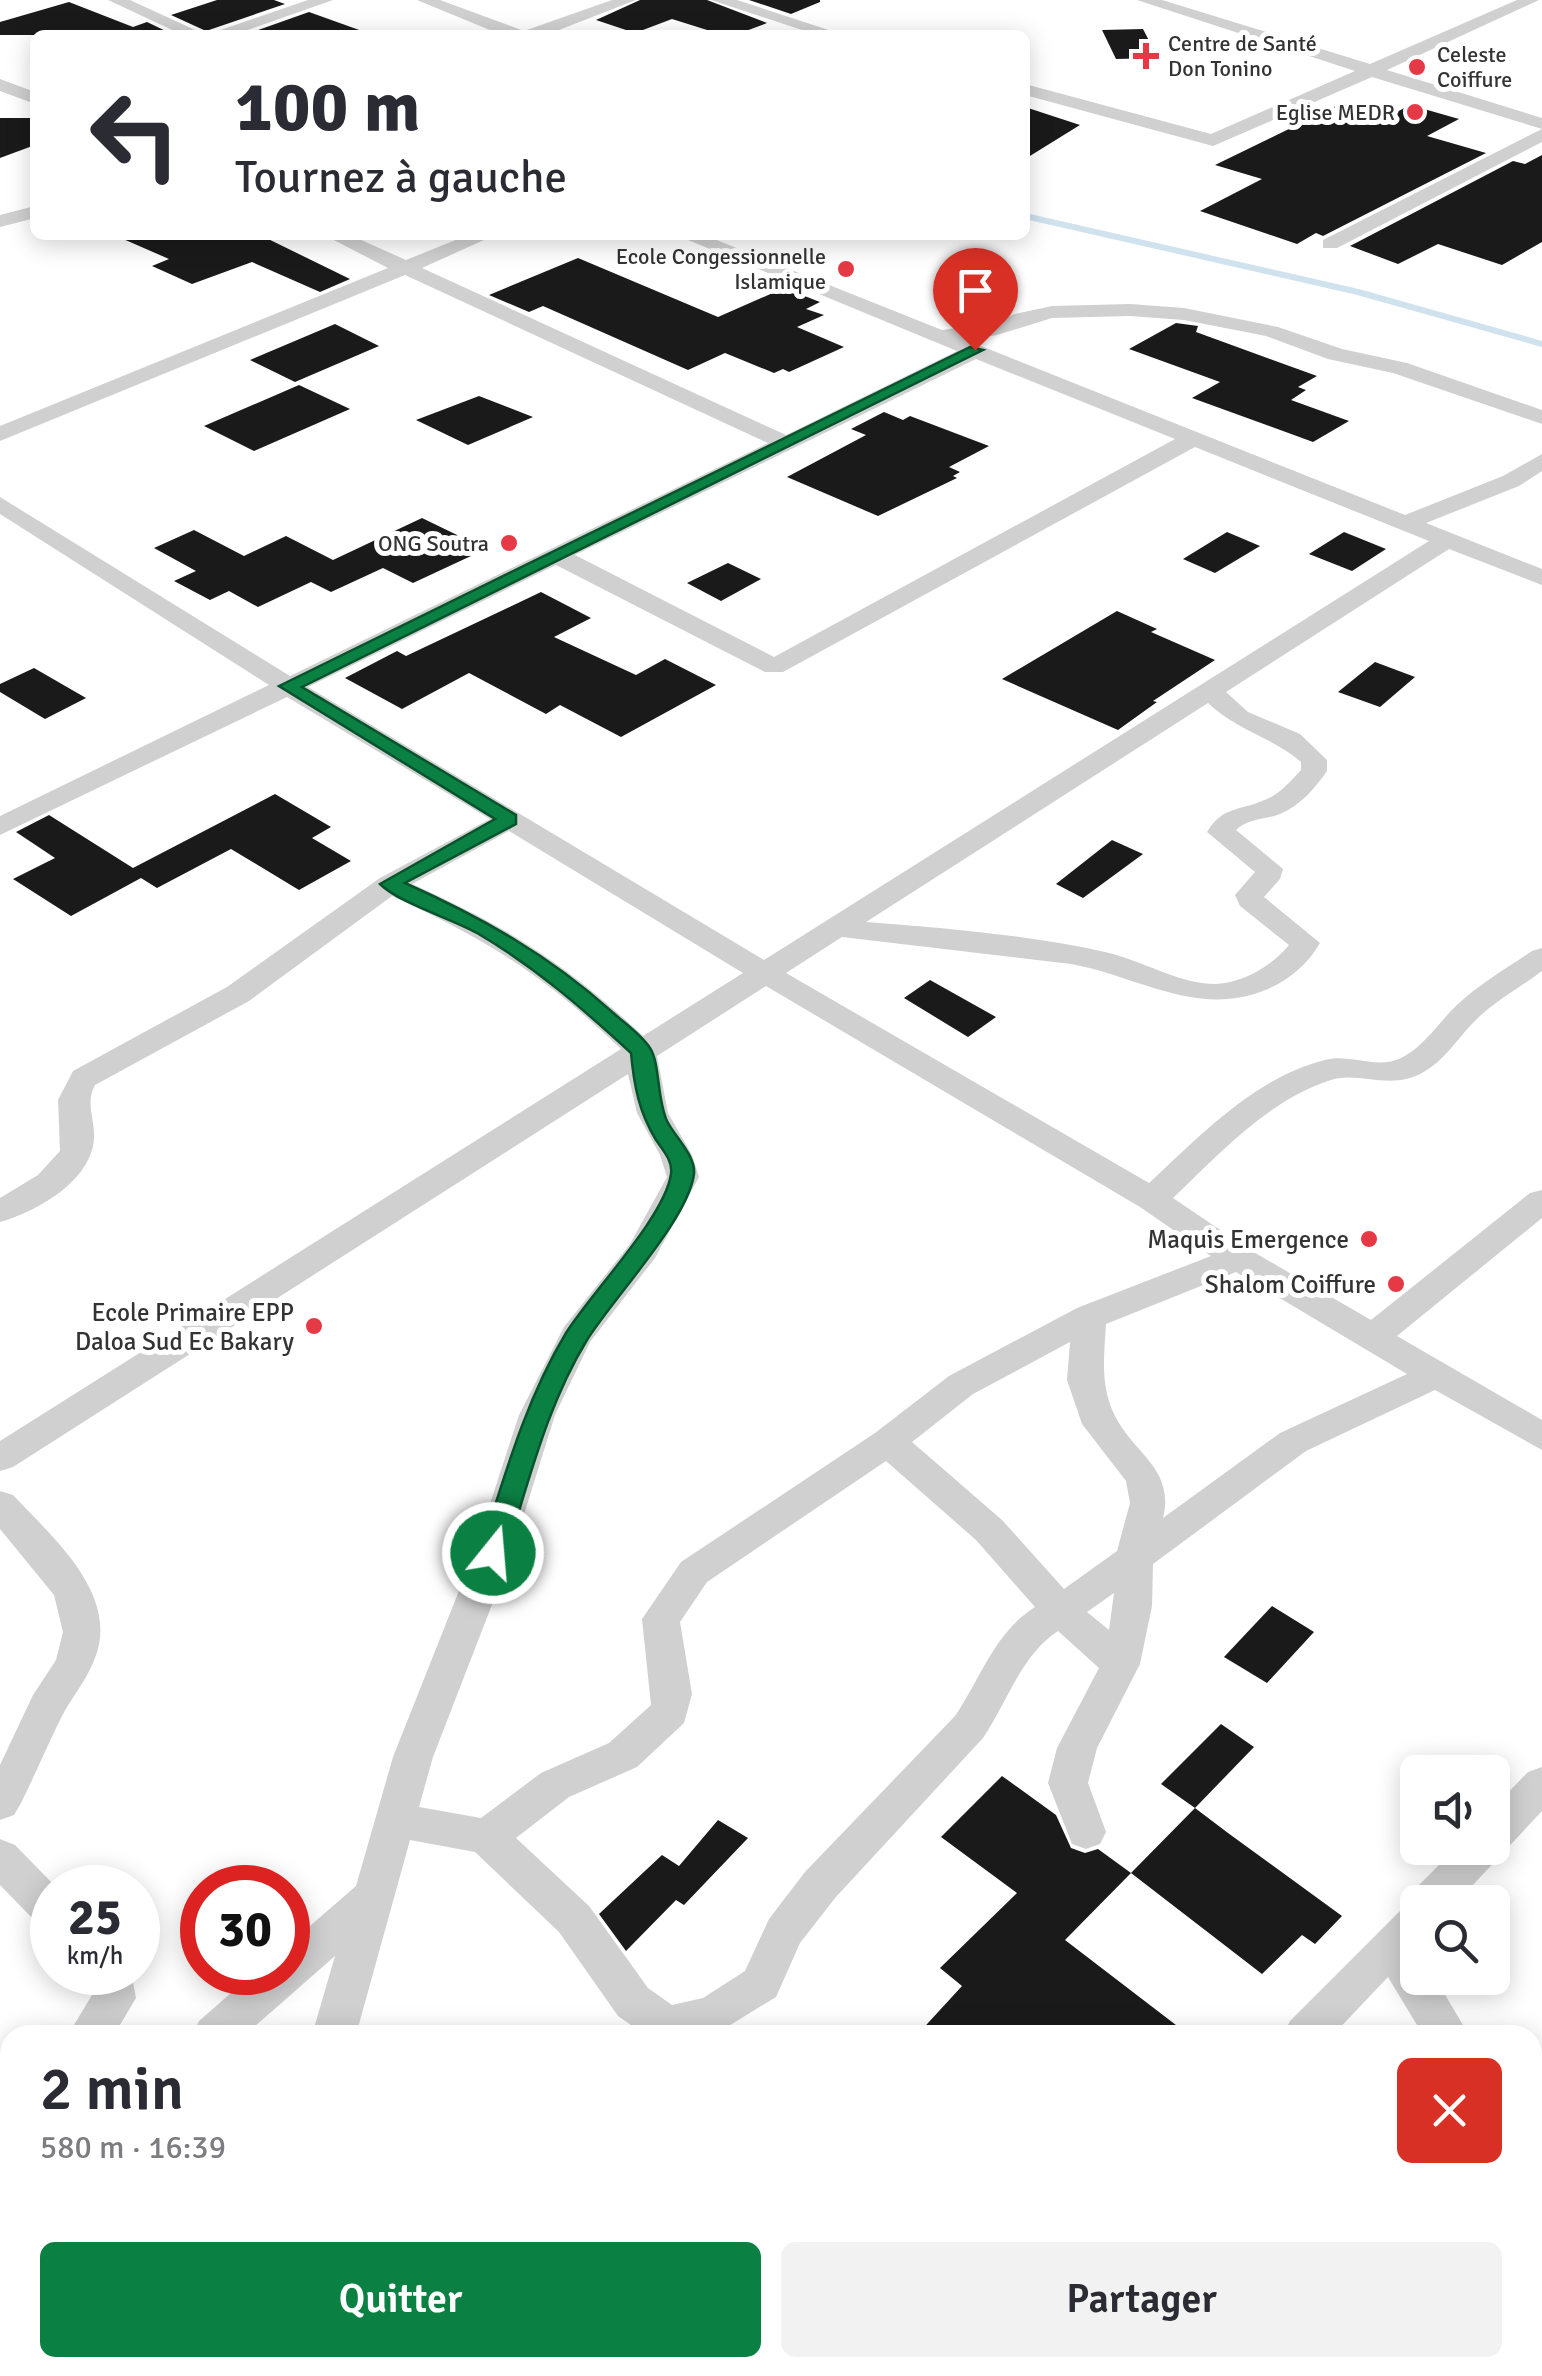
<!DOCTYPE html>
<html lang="fr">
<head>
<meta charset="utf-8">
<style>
  :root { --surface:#fff; --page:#f2f2f3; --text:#2b2b33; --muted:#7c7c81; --accent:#0b8043 }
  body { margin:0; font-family:Signika,sans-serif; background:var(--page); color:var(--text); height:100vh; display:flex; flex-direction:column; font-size:38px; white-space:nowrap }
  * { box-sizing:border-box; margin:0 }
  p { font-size:32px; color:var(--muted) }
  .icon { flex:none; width:55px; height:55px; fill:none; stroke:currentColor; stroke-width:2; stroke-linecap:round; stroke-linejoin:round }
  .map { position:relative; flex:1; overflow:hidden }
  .panel { position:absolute; left:0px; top:2025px; width:1542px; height:352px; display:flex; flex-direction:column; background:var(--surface); border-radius:30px 30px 0 0; box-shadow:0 5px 25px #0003 }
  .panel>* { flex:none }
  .guide { position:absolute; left:30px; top:30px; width:1000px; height:210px; border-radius:15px; box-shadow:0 5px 25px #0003; background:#fff; color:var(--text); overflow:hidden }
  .buttons { position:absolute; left:1400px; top:1755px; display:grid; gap:20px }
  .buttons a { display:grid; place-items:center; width:110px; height:110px; border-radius:15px; background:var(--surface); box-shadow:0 5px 25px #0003; font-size:50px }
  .speed { position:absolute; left:30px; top:1865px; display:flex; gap:20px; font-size:50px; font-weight:700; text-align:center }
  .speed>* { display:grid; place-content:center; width:130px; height:130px; border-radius:50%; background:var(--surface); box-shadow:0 5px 25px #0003; line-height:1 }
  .speed small { font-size:25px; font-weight:400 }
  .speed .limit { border:15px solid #d22; background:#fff; color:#111 }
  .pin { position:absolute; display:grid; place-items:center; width:85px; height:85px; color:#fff; margin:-102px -42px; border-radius:50% 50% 50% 0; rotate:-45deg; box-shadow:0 0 10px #0007 }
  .pin .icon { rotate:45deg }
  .me { position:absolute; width:110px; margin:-55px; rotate:17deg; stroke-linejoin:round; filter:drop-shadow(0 0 8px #0008) }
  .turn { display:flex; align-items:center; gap:35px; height:210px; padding:0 40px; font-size:45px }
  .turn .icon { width:130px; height:130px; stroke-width:2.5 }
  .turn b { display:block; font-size:70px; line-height:85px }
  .round { display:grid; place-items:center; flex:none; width:105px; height:105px; border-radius:15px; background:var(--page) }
  .summary { display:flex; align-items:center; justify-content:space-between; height:170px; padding:0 40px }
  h1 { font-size:60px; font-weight:600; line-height:75px }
  .primary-button { display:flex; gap:20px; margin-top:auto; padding:20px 40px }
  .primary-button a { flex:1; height:115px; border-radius:15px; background:var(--accent); color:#fff; font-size:40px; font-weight:600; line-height:115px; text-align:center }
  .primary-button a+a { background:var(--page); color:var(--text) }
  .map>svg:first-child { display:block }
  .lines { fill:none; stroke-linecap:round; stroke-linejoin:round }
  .stream { stroke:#cfe2ee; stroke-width:6 }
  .building { fill:#1a1a1a }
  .street { fill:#d0d0d0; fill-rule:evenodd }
  .route { fill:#0b8043; stroke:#07532c; stroke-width:2.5 }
  .poi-dot { fill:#e63946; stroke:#fff; stroke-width:4 }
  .labels { text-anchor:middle; stroke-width:10; stroke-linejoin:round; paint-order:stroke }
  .far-poi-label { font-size:22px; fill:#333; stroke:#fff; text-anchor:end }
  .poi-label { font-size:25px; fill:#333; stroke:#fff; text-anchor:end }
</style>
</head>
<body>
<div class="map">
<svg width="1542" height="2376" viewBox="0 0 1542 2376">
  <rect width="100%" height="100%" fill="#fff"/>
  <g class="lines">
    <path class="stream" d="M1025 216 1358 292 1542 344"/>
  </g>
  <g class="building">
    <path d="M217 0H274L285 4 206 31 171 15Z"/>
    <path d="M640 0H707L767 23 735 35H723L672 19 635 33 596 20Z"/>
    <path d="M749 0H820V2L791 14Z"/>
    <path d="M69 2 133 27 147 22 174 35H0V22Z"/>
    <path d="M309 12 362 31 361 35H244Z"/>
    <path d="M1143 29 1158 58 1116 59 1102 30Z"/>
    <path d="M1338 105 1373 116 1382 111 1393 114 1410 105 1459 119 1427 136 1486 153 1323 236 1316 233 1297 244 1200 211 1262 179 1215 165Z"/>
    <path d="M1025 107 1080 125 1025 159Z"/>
    <path d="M0 118H35V145L0 158Z"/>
    <path d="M1542 155V242L1502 265 1438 244 1398 264 1350 246 1513 161 1525 164Z"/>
    <path d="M114 235H260L350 279 320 292 252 262 192 284 152 266 169 259Z"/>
    <path d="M578 258 718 317 784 288 820 302 806 309 824 315 797 327 844 347 789 372 783 369 774 373 725 353 688 370 543 306 529 312 489 295Z"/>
    <path d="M1176 323 1198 326 1196 332 1317 376 1298 387 1306 390 1291 400 1349 421 1313 442 1192 398 1220 382 1129 349Z"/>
    <path d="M335 324 379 346 295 382 250 360Z"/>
    <path d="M299 385 350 409 254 451 204 426Z"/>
    <path d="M479 396 533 417 468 445 416 420Z"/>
    <path d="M884 412 903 420 910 416 989 446 949 467 960 472 953 476 957 478 878 516 787 477 866 435 851 429Z"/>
    <path d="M422 518 486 549 413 583 383 568 331 592 311 582 258 607 229 591 210 600 174 581 196 571 154 548 194 530 244 556 286 536 333 560Z"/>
    <path d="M1227 532 1260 546 1215 573 1183 559Z"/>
    <path d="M1344 532 1386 549 1352 571 1309 554Z"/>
    <path d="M728 563 761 579 721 601 687 583Z"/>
    <path d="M541 592 591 618 554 637 636 675 665 659 716 685 621 737 560 705 546 714 469 673 402 709 345 678 397 651 406 656Z"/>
    <path d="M1117 611 1157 629 1151 632 1215 660 1153 701 1157 702 1118 730 1002 679Z"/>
    <path d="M1375 662 1415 677 1380 707 1338 692Z"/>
    <path d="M34 668 86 698 45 719 0 692V684Z"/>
    <path d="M275 794 331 827 312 838 351 861 299 890 231 849 157 888 141 878 71 916 13 879 55 858 16 832 49 815 133 868Z"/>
    <path d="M1112 840 1143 854 1083 898 1056 884Z"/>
    <path d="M930 980 996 1017 968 1037 904 998Z"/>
    <path d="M1272 1606 1314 1632 1267 1683 1224 1657Z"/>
    <path d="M1221 1724 1254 1747 1195 1808 1161 1784Z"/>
    <path d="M1002 1776 1056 1815 1071 1848 1085 1853 1098 1849 1131 1873 1065 1940 1189 2035H917L962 1986 940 1968 1017 1893 941 1837Z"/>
    <path d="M1195 1808 1228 1833 1342 1916 1315 1944 1302 1935 1262 1974 1131 1873Z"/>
    <path d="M718 1820 748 1838 684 1905 676 1900 626 1951 599 1914 662 1855 679 1866Z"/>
  </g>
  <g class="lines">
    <g class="street">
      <path d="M108 0H130L206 35 308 0H333L233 35H183Z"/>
      <path d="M417 0H440L524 31 612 0H636L546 35H502Z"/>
      <path d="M711 0H737L844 35H817Z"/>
      <path d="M1137 0H1162L1370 64 1517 0H1539L1387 70 1542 118V142L1337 248H1323V240L1542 129 1372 77 1213 146 1025 95V84L1211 134 1355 71Z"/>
      <path d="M0 79 35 92V104L0 91Z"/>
      <path d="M35 206V218L0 227V215Z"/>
      <path d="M324 235H350L406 260 468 235H495L422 268 786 435 957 351 676 235H704L942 330 992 323 1015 314 1052 306 1130 304 1184 308 1278 327 1342 349 1407 363 1542 410V424L1393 373 1328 359 1266 336 1184 320 1130 316 1052 318 997 335 966 340 1405 515 1503 476 1542 454V471L1519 486 1426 523 1542 569V585L1449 549 1226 692 1248 712 1300 734 1327 760V771C1315 788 1300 806 1280 814 1265 820 1248 818 1236 830L1283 869 1280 879 1264 897 1320 943C1307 965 1290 979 1268 989 1199 1019 1138 976 1071 964L842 937 786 973 1149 1183C1201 1135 1254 1078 1325 1060 1349 1053 1377 1070 1401 1058 1424 1047 1438 1023 1457 1005 1478 985 1507 968 1532 951L1542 948V971C1522 986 1499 999 1480 1016 1459 1035 1446 1061 1420 1074 1389 1090 1358 1071 1331 1080 1268 1100 1219 1154 1173 1198L1250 1250 1371 1320 1530 1193 1542 1190V1218L1397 1336 1542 1420V1450L1435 1390 1306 1451 1153 1564 1152 1606 1140 1664 1097 1748 1088 1783 1106 1832 1100 1844 1086 1849 1072 1844 1048 1783 1057 1748 1099 1668 1058 1631C1021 1655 1007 1703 983 1738L835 1898 800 1943 776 1997 714 2035H635L638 2030 618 2016 559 1932 475 1852 410 1840 356 2035H312L335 1956 245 2035H192L199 2021 255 1972H288V1945L356 1886 393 1757 474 1553 519 1415 564 1327 630 1244 667 1177 660 1155 637 1113 628 1074 13 1467 0 1471V1441L621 1049C544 975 489 941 392 896L249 1001 95 1085C85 1103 95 1119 94 1138 92 1181 36 1212 0 1222V1198L38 1175 60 1151 58 1100 73 1071 227 987 380 878 490 819 287 697 0 835V816L269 685 0 514V497L290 676 768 443 405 275 0 441V426L388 268ZM976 359 1175 439 774 657 575 555ZM1195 447 1429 541 764 960 308 687 556 565 765 672H783ZM1208 703C1236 730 1272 737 1301 762V770C1290 782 1278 796 1262 801 1238 811 1222 807 1207 832L1255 872 1235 895 1240 906 1289 945C1273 965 1243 983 1216 984 1178 984 1142 960 1105 952 1027 935 946 928 866 922ZM509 831 743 973 643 1036C565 963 509 928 412 884ZM766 986 1140 1207 1211 1256 1077 1308 949 1376 875 1433 681 1562 642 1619 651 1705 609 1743 541 1773 481 1818 419 1807 433 1757 512 1553 555 1415 590 1342 655 1258 699 1177 692 1155 668 1113 657 1056ZM1236 1272 1407 1374 1280 1433 1163 1518C1175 1469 1134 1454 1115 1416 1100 1386 1104 1357 1106 1324ZM1070 1342 1067 1380 1082 1424 1126 1481 1130 1503 1117 1551 1064 1589 1002 1520 912 1442 973 1394ZM886 1461 976 1540 1035 1607C994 1633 981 1678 955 1716L805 1872 769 1919 745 1971 703 1998 672 2005 648 1988 589 1906 516 1838 569 1797 637 1767 684 1723 692 1694 680 1622 707 1582ZM1114 1593 1109 1630 1087 1612Z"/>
      <path d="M0 1491 13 1495C52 1537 120 1594 95 1658 87 1680 71 1698 61 1718 47 1746 35 1775 21 1803L14 1815 0 1820V1765L33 1695 56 1660 63 1632 54 1595 0 1529Z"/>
      <path d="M1542 1767V1811L1457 1902H1418V1978H1435L1469 2035H1423L1388 1977 1333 2035H1283L1290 2021 1410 1901 1415 1889 1456 1848H1492V1809L1528 1772Z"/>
      <path d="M0 1839 15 1845 57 1888H52V1928L37 1923 0 1885Z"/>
      <path d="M88 1972H131L136 1998 114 2035H68L92 1995Z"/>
      <path d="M10 2105V2204L0 2207V2109Z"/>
      <path d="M1532 2241 1542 2245V2297L1532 2293Z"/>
      <path d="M220 2368H317L314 2376H218Z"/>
      <path d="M961 2368H1014L1011 2376H958Z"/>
      <path d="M1017 2368H1072L1075 2376H1020Z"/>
    </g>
  </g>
  <path class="route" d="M970 347 983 350 302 687 516 815V824L405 883C481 917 549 955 611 1011 623 1022 641 1034 650 1048 660 1063 657 1100 667 1121 675 1137 696 1156 694 1174 688 1220 613 1298 587 1340 547 1405 529 1481 506 1553L502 1560H484L480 1553C504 1478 525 1401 566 1333 591 1293 665 1217 671 1174 673 1161 663 1150 656 1140 639 1112 634 1086 631 1053 582 1008 535 967 477 933 450 918 399 903 380 884L495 819 279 686Z"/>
  <g class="poi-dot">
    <path d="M1141 41h10v10h10v10h-10v10h-10v-10h-10v-10h10z"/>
    <circle cx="1417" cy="67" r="10"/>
    <circle cx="1415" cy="112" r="10"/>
    <circle cx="846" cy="269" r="10"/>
    <circle cx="509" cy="543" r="10"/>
    <circle cx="1369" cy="1239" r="10"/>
    <circle cx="1396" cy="1284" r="10"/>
    <circle cx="314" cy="1326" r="10"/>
  </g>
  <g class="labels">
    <g class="far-poi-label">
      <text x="1168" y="51" text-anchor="start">Centre de Santé<tspan x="1168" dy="25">Don Tonino</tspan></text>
      <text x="1437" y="62" text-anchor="start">Celeste<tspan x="1437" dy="25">Coiffure</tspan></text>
      <text x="1395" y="120">Eglise MEDR</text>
      <text x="826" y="264">Ecole Congessionnelle<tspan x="826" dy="25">Islamique</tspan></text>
      <text x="489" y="551">ONG Soutra</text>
    </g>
    <g class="poi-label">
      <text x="1349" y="1248">Maquis Emergence</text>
      <text x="1376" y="1293">Shalom Coiffure</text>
      <text x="294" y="1321">Ecole Primaire EPP<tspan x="294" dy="29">Daloa Sud Ec Bakary</tspan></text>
    </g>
  </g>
</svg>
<div class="buttons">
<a><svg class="icon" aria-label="sound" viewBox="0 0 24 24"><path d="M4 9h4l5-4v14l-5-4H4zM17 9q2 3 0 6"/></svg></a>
<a><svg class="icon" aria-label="search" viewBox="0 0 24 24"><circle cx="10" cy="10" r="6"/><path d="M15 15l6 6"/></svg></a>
</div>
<div class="speed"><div>25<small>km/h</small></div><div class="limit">30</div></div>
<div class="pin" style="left:975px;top:350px;background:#d93025"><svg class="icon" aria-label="arrive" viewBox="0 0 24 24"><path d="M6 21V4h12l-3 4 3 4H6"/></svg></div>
<svg class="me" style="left:493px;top:1553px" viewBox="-20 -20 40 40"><circle r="17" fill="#0b8043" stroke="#fff" stroke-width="3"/><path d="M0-11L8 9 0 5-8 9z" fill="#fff"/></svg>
<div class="guide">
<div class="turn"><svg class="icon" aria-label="left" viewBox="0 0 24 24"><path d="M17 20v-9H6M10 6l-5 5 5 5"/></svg><div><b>100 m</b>Tournez à gauche</div></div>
</div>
<section class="panel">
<div class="summary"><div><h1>2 min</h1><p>580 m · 16:39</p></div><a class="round" style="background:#d93025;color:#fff"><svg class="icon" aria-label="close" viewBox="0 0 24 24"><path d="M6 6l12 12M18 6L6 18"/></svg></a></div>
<div class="primary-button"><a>Quitter</a><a>Partager</a></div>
</section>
</div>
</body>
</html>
